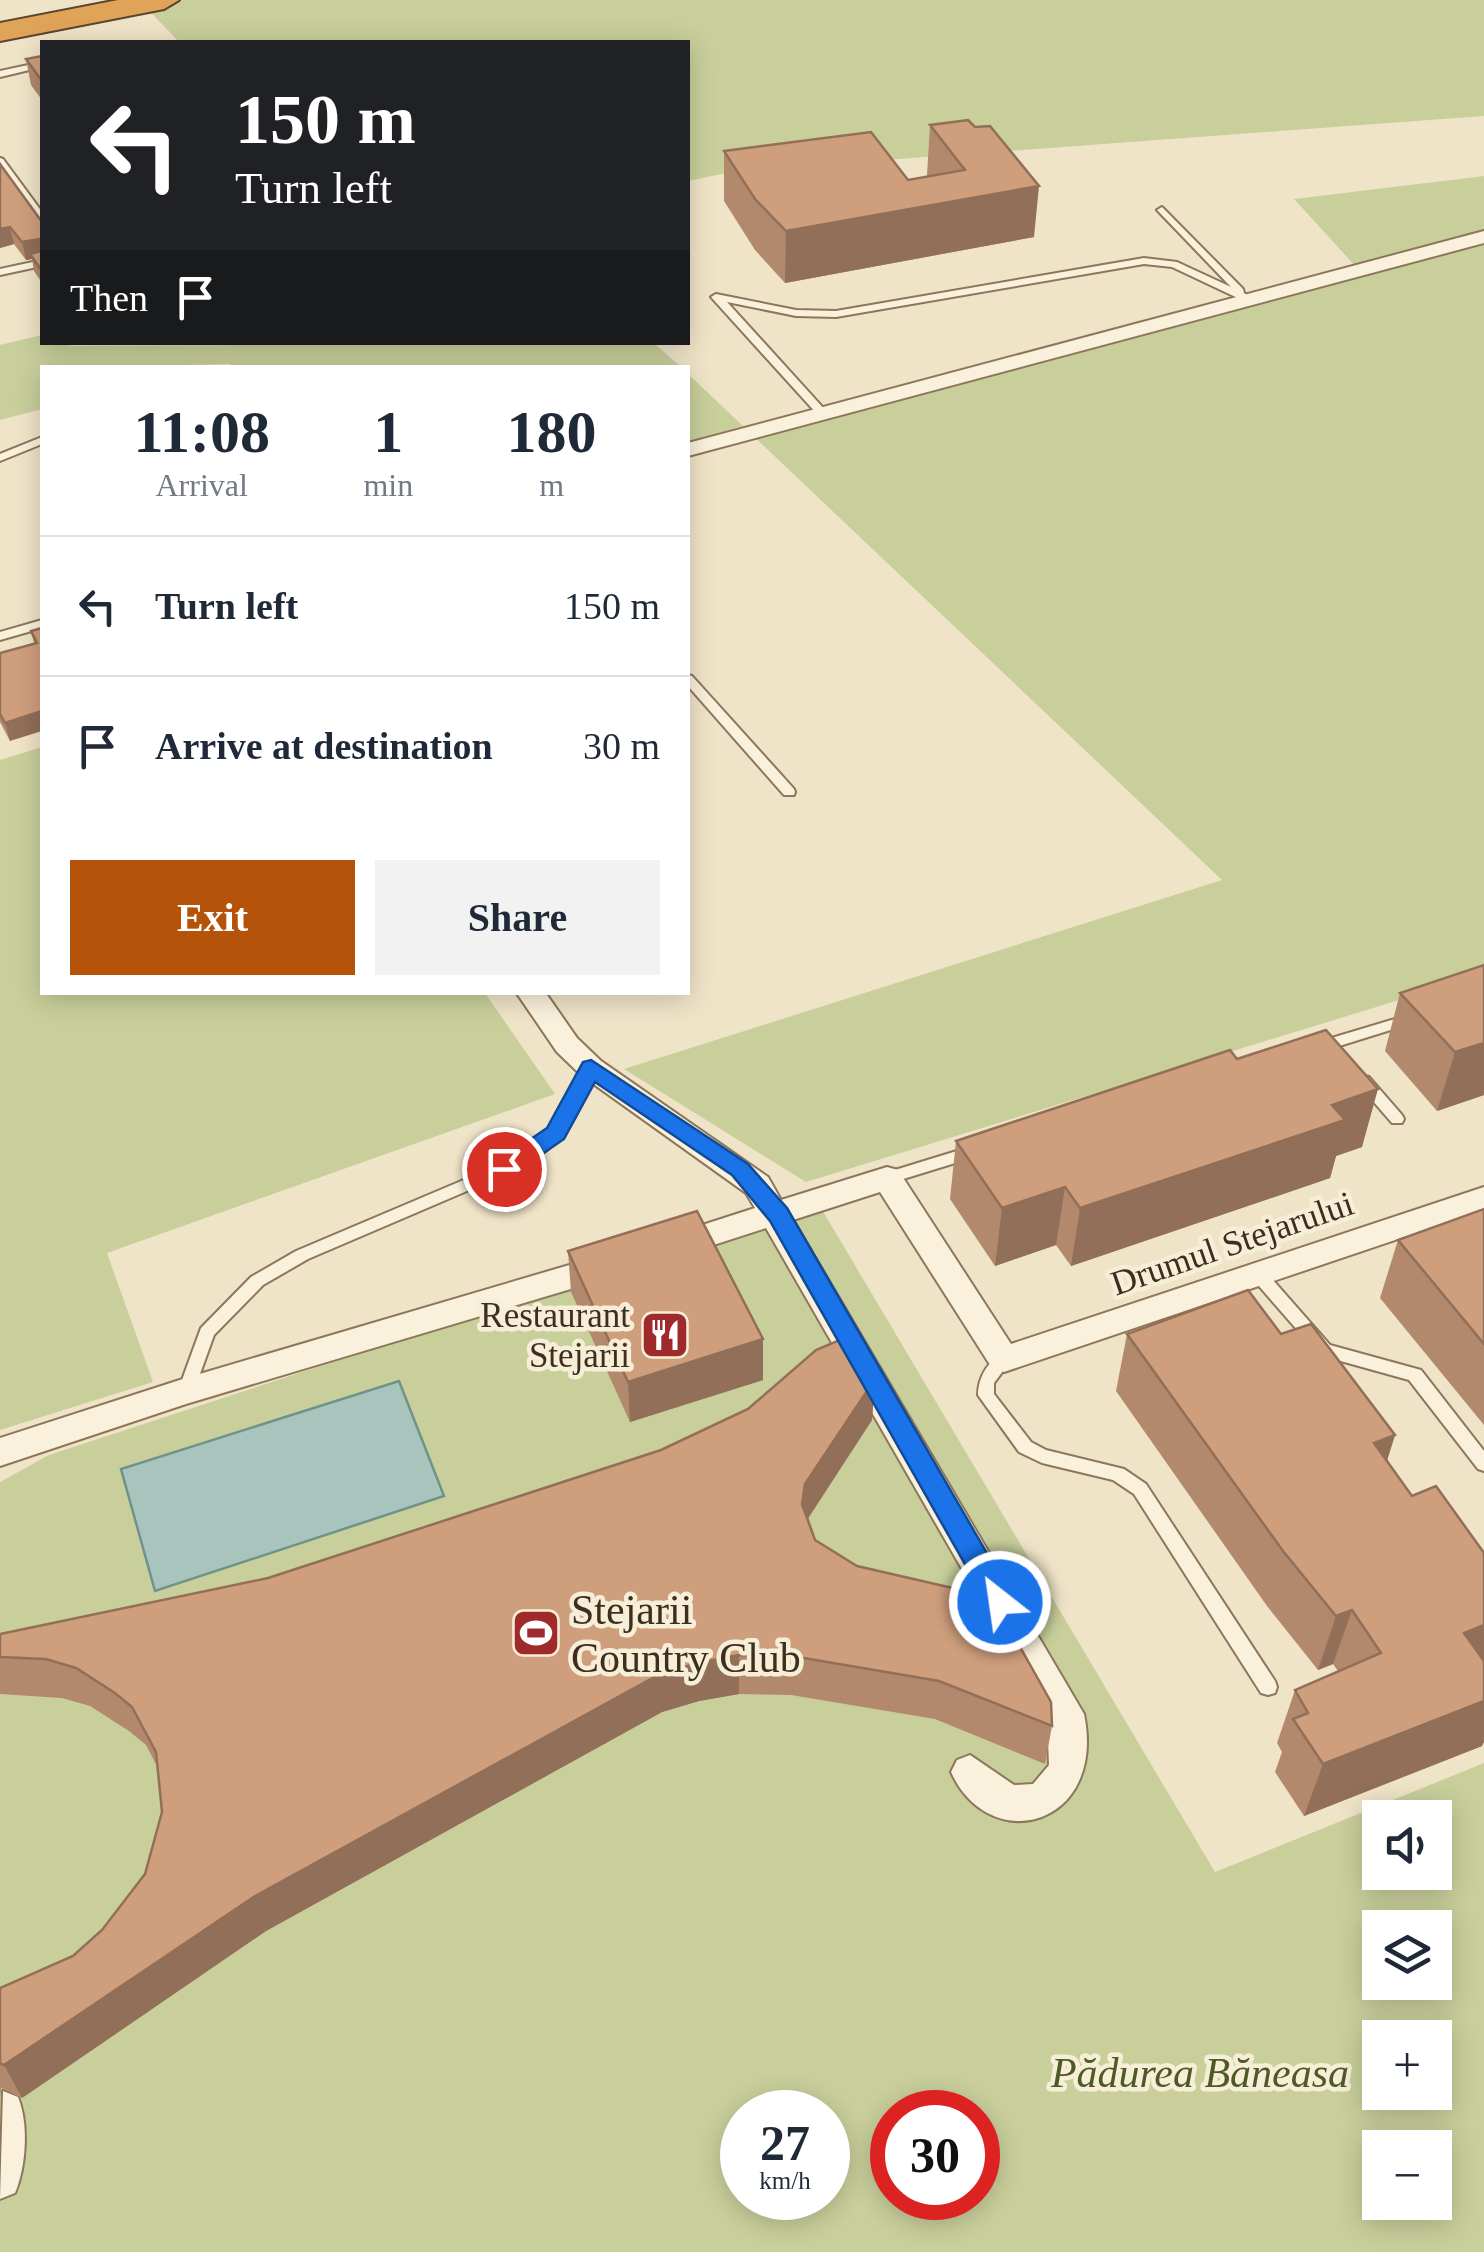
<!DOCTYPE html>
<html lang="en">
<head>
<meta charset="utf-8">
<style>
  :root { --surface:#fff; --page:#f2f2f3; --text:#1f2937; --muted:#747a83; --line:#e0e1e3; --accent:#b45309 }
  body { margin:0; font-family:Georgia,serif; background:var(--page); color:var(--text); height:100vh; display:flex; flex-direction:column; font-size:38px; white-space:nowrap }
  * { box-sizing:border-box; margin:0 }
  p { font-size:32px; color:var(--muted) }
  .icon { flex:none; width:55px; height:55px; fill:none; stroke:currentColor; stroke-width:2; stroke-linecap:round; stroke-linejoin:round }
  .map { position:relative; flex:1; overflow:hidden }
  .sheet { position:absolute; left:40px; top:365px; width:650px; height:630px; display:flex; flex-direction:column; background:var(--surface); border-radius:0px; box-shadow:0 5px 25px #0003 }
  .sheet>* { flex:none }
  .guide { position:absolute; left:40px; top:40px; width:650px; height:305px; border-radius:0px; box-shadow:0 5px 25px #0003; background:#202124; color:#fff; overflow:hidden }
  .tools { position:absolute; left:1362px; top:1800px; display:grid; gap:20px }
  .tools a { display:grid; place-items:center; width:90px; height:90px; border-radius:0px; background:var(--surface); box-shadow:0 5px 25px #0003; font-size:50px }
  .speed { position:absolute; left:720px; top:2090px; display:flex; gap:20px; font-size:50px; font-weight:700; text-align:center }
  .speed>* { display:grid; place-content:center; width:130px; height:130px; border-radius:50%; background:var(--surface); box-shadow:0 5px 25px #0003; line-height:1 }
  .speed small { font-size:25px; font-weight:400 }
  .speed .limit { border:15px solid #d22; background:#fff; color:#111 }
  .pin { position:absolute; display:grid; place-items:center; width:85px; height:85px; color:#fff; margin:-42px; border:5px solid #fff; border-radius:50%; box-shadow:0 2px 10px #0007 }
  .me { position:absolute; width:110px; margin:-55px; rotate:330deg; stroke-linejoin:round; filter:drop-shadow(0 0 8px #0008) }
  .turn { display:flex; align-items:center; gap:35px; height:210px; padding:0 30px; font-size:45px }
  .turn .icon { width:130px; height:130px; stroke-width:2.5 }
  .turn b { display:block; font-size:70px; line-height:85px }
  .then { display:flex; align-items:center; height:95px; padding:0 30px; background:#0003; gap:20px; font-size:38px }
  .eta { display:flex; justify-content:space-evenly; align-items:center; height:170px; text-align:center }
  .eta b { font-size:60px; font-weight:800; line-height:70px }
  .cta { display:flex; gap:20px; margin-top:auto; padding:20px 30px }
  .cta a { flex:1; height:115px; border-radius:0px; background:var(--accent); color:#fff; font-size:40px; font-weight:800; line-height:115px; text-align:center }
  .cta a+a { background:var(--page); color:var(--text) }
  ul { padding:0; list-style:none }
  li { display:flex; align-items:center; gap:30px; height:140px; padding:0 30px; border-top:2px solid var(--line) }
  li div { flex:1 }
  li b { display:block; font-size:38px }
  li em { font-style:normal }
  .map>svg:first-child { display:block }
  .green { fill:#c9cf9b; fill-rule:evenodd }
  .water { fill:#a9c4bc; stroke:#6f938a; stroke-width:2.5 }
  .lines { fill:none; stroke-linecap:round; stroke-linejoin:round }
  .lane-casing { stroke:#8d765c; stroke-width:4 }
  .street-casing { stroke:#8d765c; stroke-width:4 }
  .highway-casing { stroke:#5b4430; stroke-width:4 }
  .lane { fill:#faf1dc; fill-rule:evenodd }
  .street { fill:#faf1dc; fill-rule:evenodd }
  .highway { fill:#e0a458; fill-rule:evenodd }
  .wall { fill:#b2896c }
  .shaded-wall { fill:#916f58 }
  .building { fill:#cf9f7d; stroke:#916f58; stroke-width:2.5 }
  .route { fill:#1a73e8; stroke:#114b97; stroke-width:2.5 }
  .labels { text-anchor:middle; stroke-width:9; stroke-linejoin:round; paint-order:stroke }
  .street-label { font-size:35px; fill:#3d2e20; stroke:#f7eed8 }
  .poi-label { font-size:35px; fill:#3d2e20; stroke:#f7eed8; text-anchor:end }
  .near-poi-label { font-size:42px; fill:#3d2e20; stroke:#f7eed8; text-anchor:start }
  .near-park-label { font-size:42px; font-style:italic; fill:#4d5a26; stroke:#f7eed8 }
</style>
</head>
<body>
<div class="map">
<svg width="1484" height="2252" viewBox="0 0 1484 2252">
  <rect width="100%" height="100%" fill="#f0e4c8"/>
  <g class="green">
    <path d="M164 0H1484V116L736 171 688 181V42H179L143 4Z"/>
    <path d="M1484 176V974L806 1182 624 1069 1222 880 750 433 1357 268 1294 199Z"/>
    <path d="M42 335V342L73 346 654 343 681 367 233 368 230 364 42 368V409L0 420V345Z"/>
    <path d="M688 374 743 426 688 441Z"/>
    <path d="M42 747V992L485 993 555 1094 107 1253 153 1382 0 1430V760Z"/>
    <path d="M818 1203 1215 1872 1484 1763V2252H0V1482L49 1455ZM1380 1818H1435V1872H1380ZM1380 1928H1435V1982H1380ZM1380 2038H1435V2092H1380ZM742 2112H828V2198H742ZM892 2112H978V2198H892ZM1380 2148H1435V2202H1380Z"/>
  </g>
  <path class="water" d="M399 1381 444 1496 155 1591 121 1469Z"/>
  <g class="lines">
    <g class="lane-casing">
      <g id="lane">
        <path d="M42 62V67L0 77V71Z"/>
        <path d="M0 158 3 159 42 212V221L39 220 0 167Z"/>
        <path d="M1162 207 1243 289 1244 293 1251 298 1250 300H1242L1172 267 1144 264 836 317 796 316 727 302 826 411V415H818L711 297 716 294 796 310 836 311 1144 258 1177 262 1231 287 1159 212 1157 210Z"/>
        <path d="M42 260V266L0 275V269Z"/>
        <path d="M42 437V444L0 461V454Z"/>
        <path d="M42 620V628L0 640V632Z"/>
        <path d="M688 675 692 676 794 789 795 792 794 795H784L688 686Z"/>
        <path d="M1408 1015 1415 1020 1413 1023 1320 1052 1313 1047 1315 1043Z"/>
        <path d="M591 1063 598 1068 575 1117 547 1150 509 1173 308 1259 263 1285 214 1335 192 1396 186 1398 180 1396 178 1391 201 1328 251 1277 296 1251 499 1165 537 1142 564 1110 584 1068Z"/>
        <path d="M1364 1076 1369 1077 1402 1115 1404 1119 1402 1123H1392L1359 1085 1357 1081 1359 1077Z"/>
        <path d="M973 1146 978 1148 981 1152 978 1156 887 1184 882 1182 879 1178 882 1174Z"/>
        <path d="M1258 1268 1264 1270 1330 1345 1421 1370 1484 1451V1471L1478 1469 1409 1380 1319 1355 1252 1278 1250 1274 1252 1270Z"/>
        <path d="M1004 1353 1010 1354 1012 1359 994 1383V1394L1031 1442 1046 1450 1124 1469 1146 1484 1275 1681 1277 1687 1275 1693 1268 1695 1261 1693 1134 1494 1113 1480 1042 1463 1019 1452 978 1395C978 1378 988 1360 1004 1353Z"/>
      </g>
    </g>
    <g class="street-casing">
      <g id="street">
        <path d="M1484 231V243L688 456V443Z"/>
        <path d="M516 992H545L577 1038 601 1061 768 1177 781 1200 887 1167 898 1170 1011 1344 1484 1187V1210L1004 1372 992 1368 880 1192 793 1220 1084 1714C1107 1826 990 1858 951 1772L957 1760 970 1755 1014 1785 1033 1784 1049 1765 1047 1717 766 1228 673 1258 662 1254 657 1246 662 1238 755 1208 746 1193 581 1075 557 1052Z"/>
        <path d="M610 1253 621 1256 626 1265 621 1274 186 1404 0 1466V1438L186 1378Z"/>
        <path d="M3 2091 18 2097C29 2124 26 2167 15 2193L0 2199Z"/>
      </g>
    </g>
    <g class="highway-casing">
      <path id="highway" d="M118 0H179L164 9 0 41V23Z"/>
    </g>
    <use href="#lane" class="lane"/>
    <use href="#street" class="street"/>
    <use href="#highway" class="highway"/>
  </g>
  <g class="wall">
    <path d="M42 56V100L31 85 26 59Z"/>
    <path d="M930 125 1034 237 785 283 755 250 724 201V151L908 180 928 176 927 175Z"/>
    <path d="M0 164 42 222V283L34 271 32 259 26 260 14 244 0 248Z"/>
    <path d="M42 628 10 741 0 722V653L34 643 31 631Z"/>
    <path d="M1484 965V1095L1437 1111 1385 1051 1400 993Z"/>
    <path d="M1237 1059 1362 1147 1336 1156 1330 1178 1071 1266 1056 1245 995 1266 950 1199 956 1141Z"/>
    <path d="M1484 1209V1425L1380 1298 1398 1240Z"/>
    <path d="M568 1251 763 1339V1380L630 1422 571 1292Z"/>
    <path d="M1127 1334H1281L1395 1435 1387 1461 1482 1746 1304 1816 1275 1772 1282 1752 1277 1743 1295 1690 1338 1671 1333 1664 1318 1670 1267 1606 1116 1391Z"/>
    <path d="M875 1379 872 1420 808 1519 815 1540 1052 1726 1045 1764 935 1719 791 1695 739 1694 699 1701 662 1712 266 1931 22 2098 1 2088 0 2099V1988L73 1956 102 1930 145 1874 162 1812 158 1768 146 1745 129 1731 90 1706 62 1698 0 1694V1634L268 1578Z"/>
  </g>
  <g class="shaded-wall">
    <path d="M1039 186 1034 237 785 283 786 231Z"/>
    <path d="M10 227 14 244 0 248V229Z"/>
    <path d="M40 239 42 249 34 258 30 254 32 259 26 260 22 242Z"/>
    <path d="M42 711V731L10 741 5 723Z"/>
    <path d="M1484 1043V1095L1437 1111 1455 1052Z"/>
    <path d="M1378 1089 1362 1147 1336 1156 1330 1178 1071 1266 1080 1208 1332 1105Z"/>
    <path d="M1065 1187 1056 1245 995 1266 1002 1208Z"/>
    <path d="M763 1339V1380L630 1422 628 1382Z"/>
    <path d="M875 1379 872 1420 804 1524 802 1504 805 1484Z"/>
    <path d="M1395 1435 1377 1491 1374 1443Z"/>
    <path d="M1352 1610 1333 1664 1318 1670 1336 1616Z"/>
    <path d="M1484 1625V1671L1464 1633Z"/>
    <path d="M739 1655V1694L699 1701 662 1712 266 1931 22 2098 4 2065 255 1896 660 1674 698 1663Z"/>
    <path d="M1484 1701V1742L1482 1746 1304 1816 1323 1764Z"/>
  </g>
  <g class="building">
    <path d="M42 56V81L26 59Z"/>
    <path d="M968 120 975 127 990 126 1039 186 786 231 755 199 724 151 871 132 908 180 965 170 930 125Z"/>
    <path d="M0 164 42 222V271L30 254 41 251 40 239 22 242 10 227 0 229Z"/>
    <path d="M42 628V711L5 723 0 714V653L37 643 31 631Z"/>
    <path d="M1484 965V1043L1455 1052 1400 993Z"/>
    <path d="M1326 1030 1378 1089 1332 1105 1345 1120 1080 1208 1065 1187 1002 1208 956 1141 1230 1050 1237 1059Z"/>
    <path d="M1484 1209V1344L1398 1240Z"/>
    <path d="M697 1211 763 1339 628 1382 568 1251Z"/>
    <path d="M1248 1290 1281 1334 1311 1324 1395 1435 1374 1443 1412 1496 1436 1486 1484 1553V1625L1464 1633 1484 1661V1701L1323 1764 1293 1719 1308 1713 1295 1690 1381 1653 1352 1610 1336 1616 1283 1551 1127 1334Z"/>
    <path d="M849 1336 875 1379 805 1484 802 1504 815 1540 857 1566 992 1597 1051 1702 1052 1726 939 1681 792 1656 739 1655 698 1663 660 1674 255 1896 4 2065 0 2063V1988L73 1956 102 1930 145 1874 162 1812 156 1752 132 1707 115 1693 76 1668 46 1659 0 1657V1634L268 1578 661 1450 748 1409 816 1350Z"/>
  </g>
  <path class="route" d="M591 1060 748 1164 787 1208 1010 1593 1014 1602 1010 1610H991L770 1221 732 1175 595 1082 564 1139 512 1175H496V1163L547 1128 583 1062Z"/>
  <defs>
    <g id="restaurant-square" transform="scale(2.5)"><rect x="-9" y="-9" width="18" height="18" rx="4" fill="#9e2a2b" stroke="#f7eed8"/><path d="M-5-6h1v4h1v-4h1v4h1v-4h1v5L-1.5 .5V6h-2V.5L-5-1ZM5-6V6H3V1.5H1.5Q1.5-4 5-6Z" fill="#fff"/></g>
    <g id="stadium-square" transform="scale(2.5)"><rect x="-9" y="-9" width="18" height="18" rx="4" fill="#9e2a2b" stroke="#f7eed8"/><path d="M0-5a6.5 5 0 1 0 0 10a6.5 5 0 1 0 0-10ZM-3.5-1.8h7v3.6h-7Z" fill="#fff"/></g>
  </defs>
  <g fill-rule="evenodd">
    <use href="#restaurant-square" x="665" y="1335"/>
    <use href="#stadium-square" x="536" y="1633"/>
  </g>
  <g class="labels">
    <g class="street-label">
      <text transform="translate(1232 1243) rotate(-19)" y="12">Drumul Stejarului</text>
    </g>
    <g class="poi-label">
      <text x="630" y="1327">Restaurant<tspan x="630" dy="40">Stejarii</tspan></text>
    </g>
    <g class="near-poi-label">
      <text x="571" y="1624">Stejarii<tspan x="571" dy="48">Country Club</tspan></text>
    </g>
    <g class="near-park-label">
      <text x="1200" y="2087">Pădurea Băneasa</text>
    </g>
  </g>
</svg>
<div class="tools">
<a><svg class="icon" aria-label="sound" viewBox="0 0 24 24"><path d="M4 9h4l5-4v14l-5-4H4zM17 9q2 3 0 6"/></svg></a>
<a><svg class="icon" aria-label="layers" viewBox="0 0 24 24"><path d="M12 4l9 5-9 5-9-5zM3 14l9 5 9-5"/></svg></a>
<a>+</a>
<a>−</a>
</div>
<div class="speed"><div>27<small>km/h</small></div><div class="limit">30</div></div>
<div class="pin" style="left:504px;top:1169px;background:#d93025"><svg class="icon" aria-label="arrive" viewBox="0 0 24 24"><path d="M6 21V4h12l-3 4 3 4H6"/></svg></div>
<svg class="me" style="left:1000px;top:1602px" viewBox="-20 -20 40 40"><circle r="17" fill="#1a73e8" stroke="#fff" stroke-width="3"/><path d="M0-11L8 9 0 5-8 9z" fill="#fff"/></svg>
<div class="guide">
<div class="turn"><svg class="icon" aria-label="left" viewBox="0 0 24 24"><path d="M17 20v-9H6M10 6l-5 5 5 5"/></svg><div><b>150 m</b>Turn left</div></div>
<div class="then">Then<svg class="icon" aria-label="arrive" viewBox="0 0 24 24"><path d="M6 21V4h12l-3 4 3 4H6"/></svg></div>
</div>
<section class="sheet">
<div class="eta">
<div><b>11:08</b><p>Arrival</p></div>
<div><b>1</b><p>min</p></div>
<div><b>180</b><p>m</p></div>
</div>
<ul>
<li><svg class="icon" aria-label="left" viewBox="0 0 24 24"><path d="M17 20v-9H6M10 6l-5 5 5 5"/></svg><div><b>Turn left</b></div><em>150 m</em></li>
<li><svg class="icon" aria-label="arrive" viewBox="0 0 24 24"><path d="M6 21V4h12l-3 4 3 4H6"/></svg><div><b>Arrive at destination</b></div><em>30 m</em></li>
</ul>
<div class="cta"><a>Exit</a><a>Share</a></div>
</section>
</div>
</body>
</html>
